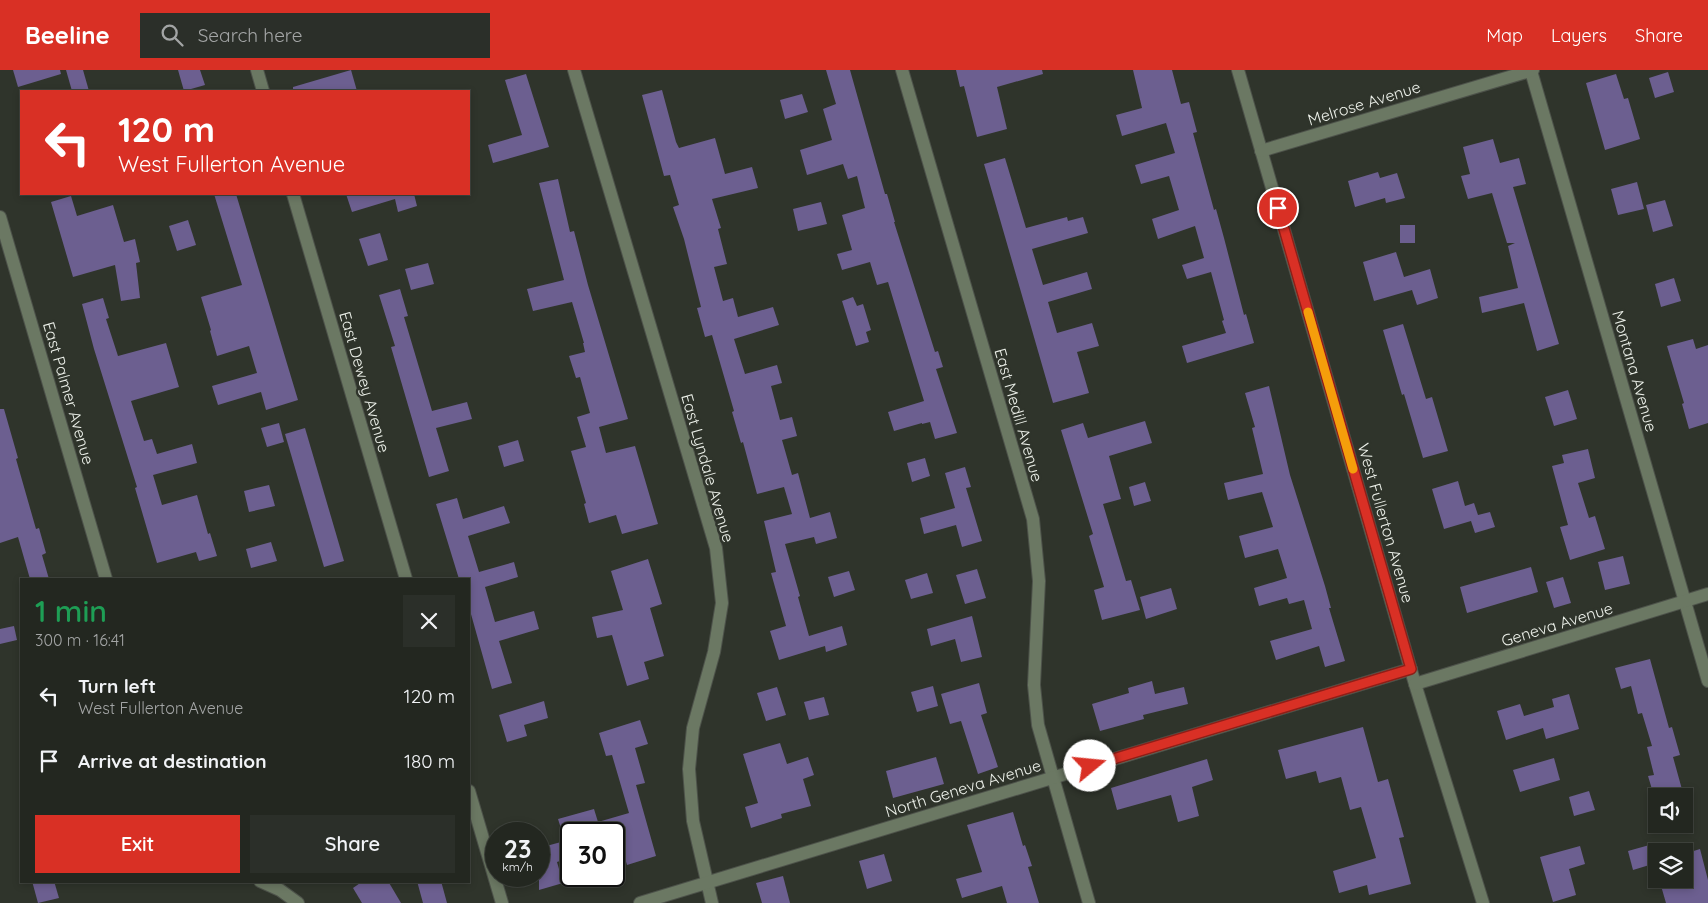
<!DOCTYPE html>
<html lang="en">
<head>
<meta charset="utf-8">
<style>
  :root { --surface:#232720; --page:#2b2f29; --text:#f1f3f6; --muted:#a3a5a5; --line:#40443e; --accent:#d93025 }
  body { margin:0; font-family:Quicksand,sans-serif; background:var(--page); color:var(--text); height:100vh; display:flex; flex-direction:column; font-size:19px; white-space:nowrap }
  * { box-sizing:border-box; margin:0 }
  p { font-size:16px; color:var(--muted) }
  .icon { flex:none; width:28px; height:28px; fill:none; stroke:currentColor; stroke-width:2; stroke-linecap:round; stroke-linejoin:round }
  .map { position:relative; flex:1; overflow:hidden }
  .sheet { position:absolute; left:20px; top:508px; width:450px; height:305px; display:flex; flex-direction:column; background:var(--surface); border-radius:0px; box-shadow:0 2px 8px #0003,0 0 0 1px var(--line) }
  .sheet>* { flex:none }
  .top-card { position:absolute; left:20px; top:20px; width:450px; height:105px; border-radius:0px; box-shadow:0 2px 8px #0003,0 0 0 1px var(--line); background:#d93025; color:#fff; overflow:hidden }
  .fabs { position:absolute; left:1648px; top:718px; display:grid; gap:10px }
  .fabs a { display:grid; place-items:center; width:45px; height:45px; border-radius:0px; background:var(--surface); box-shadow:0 2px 8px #0003,0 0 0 1px var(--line); font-size:25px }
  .speed { position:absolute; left:485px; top:752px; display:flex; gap:10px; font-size:25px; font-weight:700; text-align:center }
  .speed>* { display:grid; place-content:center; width:65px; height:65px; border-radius:50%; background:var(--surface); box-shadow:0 2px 8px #0003,0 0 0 1px var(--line); line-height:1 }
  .speed small { font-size:12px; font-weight:400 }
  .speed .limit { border:2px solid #111; border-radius:8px; background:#fff; color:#111 }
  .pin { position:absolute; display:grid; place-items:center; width:42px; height:42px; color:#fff; margin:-21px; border:2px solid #fff; border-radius:50%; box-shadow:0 1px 5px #0007 }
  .me { position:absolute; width:55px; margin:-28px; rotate:73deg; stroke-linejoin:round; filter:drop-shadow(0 0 4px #0008) }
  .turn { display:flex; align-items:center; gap:18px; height:105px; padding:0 15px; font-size:22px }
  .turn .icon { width:65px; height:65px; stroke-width:2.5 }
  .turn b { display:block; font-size:35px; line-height:42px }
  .round { display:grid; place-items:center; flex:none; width:52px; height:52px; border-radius:0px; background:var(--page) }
  .overview { display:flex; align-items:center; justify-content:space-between; height:85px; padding:0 15px }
  h1 { font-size:30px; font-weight:600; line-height:38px; color:#1e9e55 }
  .button { display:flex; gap:10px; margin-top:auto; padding:10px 15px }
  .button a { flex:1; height:58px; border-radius:0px; background:var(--accent); color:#fff; font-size:20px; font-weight:600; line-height:58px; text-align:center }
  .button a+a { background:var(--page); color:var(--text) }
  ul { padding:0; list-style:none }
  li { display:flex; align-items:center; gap:15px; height:65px; padding:0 15px }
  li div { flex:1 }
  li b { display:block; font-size:19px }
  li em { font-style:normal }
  header { display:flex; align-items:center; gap:30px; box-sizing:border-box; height:70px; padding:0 25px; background:var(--accent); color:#fff }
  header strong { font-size:24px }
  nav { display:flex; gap:28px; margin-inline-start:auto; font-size:18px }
  .search { width:350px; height:45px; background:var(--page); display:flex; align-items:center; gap:12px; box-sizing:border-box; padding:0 18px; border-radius:0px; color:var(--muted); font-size:19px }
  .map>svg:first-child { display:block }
  .building { fill:#6c5f90 }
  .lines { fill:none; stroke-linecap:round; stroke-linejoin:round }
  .minor-casing { stroke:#4d524a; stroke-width:14 }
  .minor { stroke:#6b7863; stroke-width:12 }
  .route-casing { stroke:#8d1f18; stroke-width:12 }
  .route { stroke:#d93025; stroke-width:9 }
  .slow { stroke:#f59e0b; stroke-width:9 }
  .labels { text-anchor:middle; stroke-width:5; stroke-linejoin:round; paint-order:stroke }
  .street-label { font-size:16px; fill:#edf1ea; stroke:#2f342b }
</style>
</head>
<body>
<header>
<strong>Beeline</strong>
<div class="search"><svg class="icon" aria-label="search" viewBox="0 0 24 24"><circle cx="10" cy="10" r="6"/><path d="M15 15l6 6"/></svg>Search here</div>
<nav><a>Map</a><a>Layers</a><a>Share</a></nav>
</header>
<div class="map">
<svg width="1708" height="833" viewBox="0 0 1708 833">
  <rect width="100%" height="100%" fill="#2f342b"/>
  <g class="building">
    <path d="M13 0H60L61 4 18 17Z"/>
    <path d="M66 0H83L89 21H72Z"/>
    <path d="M178 0H200L205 15 184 21Z"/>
    <path d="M351 0 357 21H293V17Z"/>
    <path d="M826 0H850L885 124H887L895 152H894L935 282 938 281 943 297 936 299 957 363 935 369 930 352 922 354V353L894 361 888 342 924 331 888 212 877 215 870 192 842 200 837 184 852 180 842 145 865 138 857 106 848 109 843 94 807 105 800 80 832 70 823 39 836 34Z"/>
    <path d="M956 0H1042L1043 4 997 17 1007 59 977 67 964 16 960 17Z"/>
    <path d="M1133 0H1172L1181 34 1189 32 1197 62 1193 63 1214 140 1216 139 1224 168 1244 245 1246 244 1254 273 1187 293 1182 276 1226 263 1222 251 1224 250 1211 202 1187 209 1182 195 1204 188 1195 156 1158 169 1152 149 1179 140 1169 106 1141 114 1135 95 1175 83 1166 53 1122 66 1116 45 1142 38Z"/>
    <path d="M1668 2 1674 22 1655 28 1649 8Z"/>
    <path d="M526 4 549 77 493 93 488 75 522 65 505 10Z"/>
    <path d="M1616 4 1624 29 1628 28 1640 69 1605 80 1586 13Z"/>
    <path d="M662 20 676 72 679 78 715 68 725 104 752 97 758 118 712 129 721 158 718 159 727 194 714 197 723 231 733 228 738 247 773 237 779 255 734 269 745 304 777 295 782 313 771 316 780 350 792 347 797 366 782 370 792 405 798 403 810 448 830 442 837 468 816 474 814 467 785 474 800 526 798 527 809 566 842 556 847 575 826 582 825 576 779 590 770 561 786 556 771 503 776 502 764 451 792 444 784 417 757 424 743 372 741 373 732 342 734 341 712 265 705 267 697 238 701 237 684 169 673 137 679 135 670 105 664 106 642 25Z"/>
    <path d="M802 24 808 42 785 49 780 30Z"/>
    <path d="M1493 69 1500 93 1519 88 1526 114 1513 117 1559 274 1537 281 1524 233 1482 243 1479 227 1518 218 1508 176 1515 173H1507L1492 123 1468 129 1461 106 1470 104 1463 77Z"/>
    <path d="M1005 88 1026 158 1067 147 1068 151 1083 147 1088 163 1032 179 1043 215 1087 202 1092 219 1048 232 1057 263 1092 253 1099 276 1077 282 1089 323 1053 333 984 94Z"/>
    <path d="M1378 102 1380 108 1397 103 1405 128 1386 133 1385 128 1355 137 1348 111Z"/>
    <path d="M558 109 570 162 574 161 588 215 628 349 599 357 606 383 635 376 658 454 622 464 616 445 589 453 584 434 586 433 571 381 586 377 577 347 590 343 580 307 576 308 569 286 585 282 583 273H584L572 232 533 241 527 219 564 210 539 113Z"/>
    <path d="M1637 112 1644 139 1618 145 1611 119Z"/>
    <path d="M214 124H236L298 330 266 340 261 322 218 335 212 316 257 303 249 276 217 286 210 261 211 260 201 227 242 215Z"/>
    <path d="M346 124H414L417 136 398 142 395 129 352 142Z"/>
    <path d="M71 126 77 146 113 135 124 172 135 169 140 192 136 193 140 228 121 231 115 195 73 207 51 132Z"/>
    <path d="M1665 130 1673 156 1653 162 1646 135Z"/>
    <path d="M821 132 827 154 798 161 793 139Z"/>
    <path d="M188 150 196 175 177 181 169 156Z"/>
    <rect x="1400" y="155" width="15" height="18"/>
    <path d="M380 163 388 190 368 196 359 169Z"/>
    <path d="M1396 182 1404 207 1430 199 1438 228 1417 235 1412 220 1374 231 1363 192Z"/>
    <path d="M428 193 434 214 411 220 405 199Z"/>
    <path d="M1674 208 1681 231 1661 237 1655 214Z"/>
    <path d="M400 219 408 246 404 247 432 341 467 332 472 349 436 358 449 401 429 407 391 277 395 276 379 225Z"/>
    <path d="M853 227 857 236 863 234 871 260 866 262 869 272 856 276 842 231Z"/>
    <path d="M103 228 109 248 106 249 118 286 166 273 179 317 131 331 144 371 152 369 157 384 192 374 197 393 153 405 162 435 197 425 208 464 210 463 217 486 199 491 196 482 157 493 135 418 137 417 94 279 82 234Z"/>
    <path d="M1403 254 1426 329 1432 327 1448 381 1423 388 1404 324 1402 325 1383 260Z"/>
    <path d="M1693 269 1696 279 1708 275V353L1689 359 1682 334 1684 333 1667 276Z"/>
    <path d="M1269 316 1290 405 1325 516 1331 538H1329L1345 591 1325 597 1319 576 1276 590 1270 571 1312 559 1304 530 1289 534 1287 528 1259 536 1254 518 1287 508 1278 479 1245 488 1239 466 1273 457 1262 422 1228 430 1224 413 1263 404 1252 358 1255 357 1245 323Z"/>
    <path d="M1568 320 1577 349 1554 356 1545 327Z"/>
    <path d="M0 339H4L18 388 16 389 36 459 39 458 46 483 42 485 49 509H30L18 467 0 473Z"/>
    <path d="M1145 351 1152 373 1109 386 1121 429 1103 434 1126 511 1131 510 1140 540 1102 550 1094 520 1104 517 1089 466 1093 464 1061 360 1083 353 1088 368Z"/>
    <path d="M279 353 284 372 267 377 261 358Z"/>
    <path d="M305 358 344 491 324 497 285 364Z"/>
    <path d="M518 370 524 391 504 397 498 376Z"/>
    <path d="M1588 379 1595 408 1578 413 1589 448 1595 446 1605 479 1570 490 1560 457 1568 455 1552 396 1564 393 1562 385Z"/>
    <path d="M925 388 930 406 912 412 907 393Z"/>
    <path d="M965 397 971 417 966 418 982 471 962 477 956 455 924 464 920 448 955 438 945 403Z"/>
    <path d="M1458 411 1465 436 1474 433 1478 445 1490 442 1495 457 1475 463 1471 451 1444 459 1432 419Z"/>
    <path d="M1145 412 1151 431 1134 436 1129 417Z"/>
    <path d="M269 415 275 436 249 442 244 421Z"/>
    <path d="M457 428 463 449 504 436 510 453 468 466 479 502 514 492 518 507 485 517 495 552 534 541 539 559 499 571 512 613 492 619 469 537V509H459L436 434Z"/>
    <path d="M271 472 277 491 251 498 246 479Z"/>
    <path d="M1623 486 1630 514 1605 520 1598 492Z"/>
    <path d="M648 489 662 534 650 538 664 586 644 592 649 609 627 616 612 565 597 568 592 547 623 540 611 501Z"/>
    <path d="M1531 497 1538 522 1467 543 1460 517Z"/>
    <path d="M977 499 986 528 965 534 956 505Z"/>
    <path d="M849 501 855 520 834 527 828 507Z"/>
    <path d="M927 503 933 523 911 529 905 510Z"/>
    <path d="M1563 507 1571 533 1554 538 1546 512Z"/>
    <path d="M1171 518 1177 539 1146 549 1140 527Z"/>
    <path d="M972 546 982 587 961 592 955 569 931 576 927 559Z"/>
    <path d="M14 556 17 570 0 574V559Z"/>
    <path d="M1650 589 1669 658 1672 657 1680 685 1673 687 1683 723 1670 726H1654L1648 706 1654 705 1647 677 1652 676 1642 643 1638 644 1631 616 1621 619 1615 598Z"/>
    <path d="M1152 611 1155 624 1184 617 1188 634 1143 645 1144 649 1100 661 1092 634 1129 623 1128 618Z"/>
    <path d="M979 613 987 643 981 645 998 697 978 704 961 651 950 654 941 624Z"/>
    <path d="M933 616 938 636 917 642 911 622Z"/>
    <path d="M777 617 786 645 766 651 757 623Z"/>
    <path d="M1569 624 1579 659 1546 669 1543 658 1506 670 1497 641 1520 634 1524 646 1554 637 1552 629Z"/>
    <path d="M824 627 829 645 809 650 804 632Z"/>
    <path d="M544 631 548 648 524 655 527 666 507 672 499 645Z"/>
    <path d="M640 650 648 674 635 678 645 713 636 715 656 786 627 795 618 764H571V766L564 768 558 749 594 739 598 752 629 743 612 685 606 686 599 663Z"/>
    <path d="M1363 657 1378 712 1388 709 1404 767 1399 768 1411 814 1369 825 1367 815 1339 823 1333 801 1376 788 1361 737 1350 740 1341 707 1319 713 1316 701 1286 709 1278 680Z"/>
    <path d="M780 673 787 694 808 687 814 705 803 709 811 736 781 744 782 748 751 758 745 737 758 733 743 684Z"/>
    <path d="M936 687 944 714 893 728 886 701Z"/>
    <path d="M1554 688 1560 710 1520 722 1513 700Z"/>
    <path d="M1207 689 1213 710 1192 717 1199 746 1178 752 1171 725 1117 740 1111 718Z"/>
    <path d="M1589 721 1595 740 1574 746 1569 727Z"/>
    <path d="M1013 742 1023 776 1025 775 1032 796 1028 797 1039 833H1007L1002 816 962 828 956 809 982 802 967 755Z"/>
    <path d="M561 772 566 789 557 792 563 813 539 820V778Z"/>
    <path d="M1653 774 1656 793 1633 800 1628 781Z"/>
    <path d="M1580 776 1585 794 1569 799 1576 825 1553 832 1540 787Z"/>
    <path d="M1700 779 1708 810V833H1666L1659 809H1684V784Z"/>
    <path d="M884 784 892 811 867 819 859 791Z"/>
    <path d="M783 806 790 833H762L756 813Z"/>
    <path d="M32 811H54L59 828 38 833Z"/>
    <path d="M363 811H388L401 833H362L353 818Z"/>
    <path d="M417 811H441L447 833H423Z"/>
  </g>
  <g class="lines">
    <g class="minor-casing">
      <g id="minor">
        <path d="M257 0 263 21"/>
        <path d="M574 0 716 478 722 533 714 582 693 658 689 699 693 751 712 833"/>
        <path d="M902 0 1033 449 1039 511 1034 615 1038 655 1089 833"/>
        <path d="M1238 0 1415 614 1483 833"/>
        <path d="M1531 1 1708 611"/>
        <path d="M1261 81 1533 0"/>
        <path d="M293 124 406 509"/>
        <path d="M0 147 106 509"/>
        <path d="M1415 614 1708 524"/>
        <path d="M469 721 502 833"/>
        <path d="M260 811 280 820 298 833"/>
        <path d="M640 833 1411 599"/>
      </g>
    </g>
    <use href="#minor" class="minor"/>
  </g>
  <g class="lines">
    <g class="route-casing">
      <path id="route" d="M1090 696 1411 599 1278 138"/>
    </g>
    <use href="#route" class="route"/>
    <path class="slow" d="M1308 242 1353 399"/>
  </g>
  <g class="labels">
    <g class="street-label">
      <text transform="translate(1364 33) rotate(-17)" y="6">Melrose Avenue</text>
      <text transform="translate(1635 301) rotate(74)" y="6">Montana Avenue</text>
      <text transform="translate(365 312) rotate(74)" y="6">East Dewey Avenue</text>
      <text transform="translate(69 323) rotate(74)" y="6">East Palmer Avenue</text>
      <text transform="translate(1019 345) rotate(74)" y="6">East Medill Avenue</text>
      <text transform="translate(708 398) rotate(74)" y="6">East Lyndale Avenue</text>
      <text transform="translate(1386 453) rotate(74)" y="6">West Fullerton Avenue</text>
      <text transform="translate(1557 554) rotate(-17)" y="6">Geneva Avenue</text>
      <text transform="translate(963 718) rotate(-17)" y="6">North Geneva Avenue</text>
    </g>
  </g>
</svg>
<div class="fabs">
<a><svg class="icon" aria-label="sound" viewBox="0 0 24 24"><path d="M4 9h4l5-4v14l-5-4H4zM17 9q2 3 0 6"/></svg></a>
<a><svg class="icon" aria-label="layers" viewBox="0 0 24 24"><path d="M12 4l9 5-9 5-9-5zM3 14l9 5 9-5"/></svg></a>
</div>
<div class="speed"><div>23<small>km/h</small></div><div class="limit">30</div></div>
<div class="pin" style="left:1278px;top:138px;background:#d93025"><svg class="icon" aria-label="arrive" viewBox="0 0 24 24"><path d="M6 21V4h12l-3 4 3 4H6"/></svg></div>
<svg class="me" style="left:1090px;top:696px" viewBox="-20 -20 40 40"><circle r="19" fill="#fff"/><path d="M0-13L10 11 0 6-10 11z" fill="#d93025"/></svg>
<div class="top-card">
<div class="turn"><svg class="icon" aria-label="left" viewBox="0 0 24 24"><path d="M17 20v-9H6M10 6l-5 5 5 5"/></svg><div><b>120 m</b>West Fullerton Avenue</div></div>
</div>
<section class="sheet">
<div class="overview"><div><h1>1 min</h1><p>300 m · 16:41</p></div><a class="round"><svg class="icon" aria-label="close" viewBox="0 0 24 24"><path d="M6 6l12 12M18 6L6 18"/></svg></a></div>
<ul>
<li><svg class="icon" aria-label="left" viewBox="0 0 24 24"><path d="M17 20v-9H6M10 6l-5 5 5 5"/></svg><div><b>Turn left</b><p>West Fullerton Avenue</p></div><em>120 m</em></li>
<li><svg class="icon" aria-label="arrive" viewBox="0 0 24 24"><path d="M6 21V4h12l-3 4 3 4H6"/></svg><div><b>Arrive at destination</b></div><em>180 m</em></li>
</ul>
<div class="button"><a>Exit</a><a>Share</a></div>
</section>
</div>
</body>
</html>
